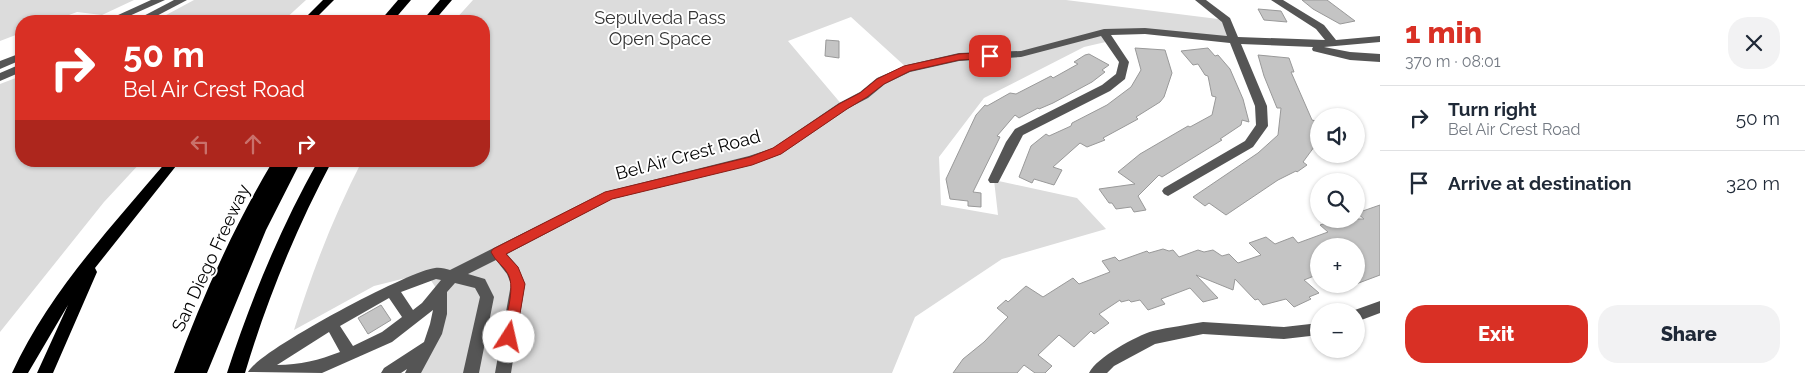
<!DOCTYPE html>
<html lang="en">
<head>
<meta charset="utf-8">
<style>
  :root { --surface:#fff; --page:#f2f2f3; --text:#1f2937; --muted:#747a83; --line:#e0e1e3; --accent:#d93025 }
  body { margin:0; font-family:Raleway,sans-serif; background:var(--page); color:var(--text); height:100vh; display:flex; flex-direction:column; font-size:19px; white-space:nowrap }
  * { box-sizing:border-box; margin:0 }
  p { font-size:16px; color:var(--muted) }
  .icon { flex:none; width:28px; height:28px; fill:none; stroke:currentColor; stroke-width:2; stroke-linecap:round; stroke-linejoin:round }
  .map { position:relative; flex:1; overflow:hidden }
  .panel { display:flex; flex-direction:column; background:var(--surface); width:425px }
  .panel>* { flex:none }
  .guide { position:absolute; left:15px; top:15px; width:475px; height:152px; border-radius:20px; box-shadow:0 1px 4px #0004; background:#d93025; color:#fff; overflow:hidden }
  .tools { position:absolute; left:1310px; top:108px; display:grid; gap:10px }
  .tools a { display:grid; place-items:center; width:55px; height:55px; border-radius:50%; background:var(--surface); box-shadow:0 1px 4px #0004; font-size:25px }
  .pin { position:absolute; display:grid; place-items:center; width:42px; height:42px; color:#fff; margin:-21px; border-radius:10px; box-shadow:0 2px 8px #0006 }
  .me { position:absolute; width:55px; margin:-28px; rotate:10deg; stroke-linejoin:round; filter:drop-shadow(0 0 4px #0008) }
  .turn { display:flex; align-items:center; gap:18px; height:105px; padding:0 25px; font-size:22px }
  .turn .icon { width:65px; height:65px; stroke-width:2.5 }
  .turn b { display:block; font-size:35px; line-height:42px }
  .lanes { display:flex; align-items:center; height:48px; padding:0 25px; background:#0003; justify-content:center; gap:25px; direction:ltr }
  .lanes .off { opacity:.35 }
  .round { display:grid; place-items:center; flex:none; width:52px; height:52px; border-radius:20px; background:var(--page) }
  .head { display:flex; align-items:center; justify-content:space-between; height:85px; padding:0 25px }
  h1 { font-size:30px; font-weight:800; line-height:38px; color:var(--accent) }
  .primary-button { display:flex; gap:10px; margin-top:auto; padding:10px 25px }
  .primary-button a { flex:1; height:58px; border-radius:20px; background:var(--accent); color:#fff; font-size:20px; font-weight:800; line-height:58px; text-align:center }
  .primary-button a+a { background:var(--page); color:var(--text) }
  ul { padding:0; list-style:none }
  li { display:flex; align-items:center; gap:15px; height:65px; padding:0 25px; border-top:1px solid var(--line) }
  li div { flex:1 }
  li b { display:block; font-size:19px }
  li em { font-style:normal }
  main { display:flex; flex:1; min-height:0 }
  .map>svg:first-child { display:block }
  .green { fill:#dcdcdc; fill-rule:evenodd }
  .building { fill:#c4c4c4; stroke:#999 }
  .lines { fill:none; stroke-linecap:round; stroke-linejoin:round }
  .minor { fill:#555; fill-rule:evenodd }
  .major { fill:#000; fill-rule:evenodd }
  .highway { fill:#000; fill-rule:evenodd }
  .route { fill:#d93025; stroke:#8d1f18 }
  .labels { text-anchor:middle; stroke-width:4; stroke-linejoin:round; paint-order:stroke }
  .park-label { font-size:18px; fill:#333; stroke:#fff }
  .street-label { font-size:18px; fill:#000; stroke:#fff }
</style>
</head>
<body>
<main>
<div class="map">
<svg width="1380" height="373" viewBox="0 0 1380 373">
  <rect width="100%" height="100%" fill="#fff"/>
  <g class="green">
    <path d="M0 0H134L102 15 77 12 53 21H21V33L0 41Z"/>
    <path d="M194 0H306L283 21H155Z"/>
    <path d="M473 0H1066L1226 20 1235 40 1145 31 1105 32 1110 41 1084 47 984 98 939 157 941 205 998 215 994 180 1077 198 1106 229 1002 259 915 317 892 373H419L446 303 426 273 374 286 294 330C312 272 334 215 362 161H484V21H454ZM851 17 907 68 843 106 788 41Z"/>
    <path d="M21 76V161H142L104 202 0 332V84Z"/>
  </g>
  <g class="building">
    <path d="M1302 0H1327L1355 21 1340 24 1313 9Z"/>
    <path d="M1258 9 1281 11 1287 22 1264 20Z"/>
    <path d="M826 40 839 41V58L825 56Z"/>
    <path d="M1135 48 1165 50 1172 73 1164 97 1160 102 1136 117 1138 119 1103 138 1105 140 1087 147 1080 143 1053 167 1062 170 1054 185 1034 179 1032 183 1019 177 1031 146 1046 134 1049 136 1071 126 1072 123 1107 105 1131 87 1141 70Z"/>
    <path d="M1208 48 1215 56 1218 55 1230 69 1243 99 1249 122 1242 120 1241 125 1220 139 1222 140 1162 177 1159 175 1138 196 1146 210 1134 212 1131 207 1116 209 1112 203H1109L1099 189 1135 184 1118 172 1140 154 1188 126 1190 127 1212 115 1216 97 1212 96 1208 76 1205 75 1198 64 1193 65 1181 51Z"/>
    <path d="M1089 54 1109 65 1102 70 1105 72 1092 82 1053 103 1039 109 1038 108 1019 118 1015 115 997 136 1000 137 973 192 981 193V207L968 206V201L950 199 946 179 976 115 985 105 987 106 1010 93 1016 94 1051 76 1053 78 1078 64 1074 62 1085 55Z"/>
    <path d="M1258 55 1289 58 1294 72H1291L1312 120 1319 122 1317 143 1303 162 1307 165 1297 172 1296 171 1278 180 1226 215 1209 203 1205 206 1193 197 1258 153 1278 135 1281 108H1277L1264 76Z"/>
    <path d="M1380 205V275L1356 284V246H1319V274L1304 280 1319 293 1309 297 1311 299 1294 307 1286 299 1263 305 1258 299 1255 300 1235 279 1233 290 1196 275 1218 298 1203 302 1190 288 1161 299 1165 304 1148 310 1140 300 1131 302 1129 300 1121 302 1120 300 1099 314 1109 323 1094 334 1091 331 1074 347 1059 335 1038 355 1052 366 1045 373H1035L1024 365 1017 373H953L963 359 984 342 1008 317 997 308 1006 300 1008 302 1026 286 1043 297 1073 278 1079 284 1110 272 1102 261 1115 257 1119 261 1147 251 1149 253 1163 249 1169 251 1173 250 1179 257 1198 250 1204 252 1213 250 1222 256 1229 254 1238 263 1261 255 1249 243 1266 237 1275 244 1293 237 1298 243 1328 232 1320 225 1337 219H1364L1357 213Z"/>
    <path d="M381 305 391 320 368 334 358 318Z"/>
  </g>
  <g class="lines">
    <g class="minor">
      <path d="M151 0H165L118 21H105Z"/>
      <path d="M174 0H187L147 21H134Z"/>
      <path d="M1195 0H1206L1230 18 1238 37 1325 40 1316 29 1271 0H1283L1324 25 1336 40 1380 36V42L1324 47 1350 52 1380 54V62L1350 60 1317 52 1313 51 1312 49 1313 47 1241 44 1267 106 1268 126 1253 147 1168 196 1164 194 1162 191 1164 188 1245 141 1256 125 1255 106 1230 43 1145 34 1111 35 1129 62 1125 79 1110 91 1023 135 998 183H990L988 180 1006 142 1015 129 1102 85 1116 74 1119 62 1101 36 1021 57 959 61 910 72 885 84 868 98 847 109 781 154 751 165 612 199 507 254 518 267 525 284 511 373H495L511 284 507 274 496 260 468 274 485 279 494 297 479 373H463L480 297 475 288 455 283 447 292V314L442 334 421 373H405L407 369 401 373H381L384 368 424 342 430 324 433 310 392 342 322 373 248 372C258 351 408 271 435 268 440 267 446 269 450 270L605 192 749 156 773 148 839 103 860 92 877 78 907 65 959 53 1021 51 1104 29 1145 28 1227 36 1222 22ZM436 279 441 280 422 303 413 310 401 292ZM389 298 402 317 382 332 353 346 340 326ZM329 332 340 352C319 360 300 365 277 365Z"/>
      <path d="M21 53V60L0 69V61Z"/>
      <path d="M21 64V72L0 81V73Z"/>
      <path d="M1380 301V313L1356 322V311H1352Z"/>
      <path d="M1203 322 1284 327 1319 323V335L1284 339 1203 334 1155 344 1114 366 1107 373H1089C1097 357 1136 336 1153 331 1170 327 1187 325 1203 322Z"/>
    </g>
    <g class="major">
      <path d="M323 0H334L313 21H302Z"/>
      <path d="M167 161H180L95 268 97 272 53 373H37L68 305 28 373H12C48 294 111 227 167 161Z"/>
    </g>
    <g class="highway">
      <path d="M398 0H411L393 21H380Z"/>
      <path d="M440 0H452L434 21H422Z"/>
      <path d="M273 161H301L266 230 207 373H174C201 300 233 228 273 161Z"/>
      <path d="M318 161H332C296 229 267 299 245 373H227C251 299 280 229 318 161Z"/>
    </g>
  </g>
  <path class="route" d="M990 52 993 53V58L959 60 910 71 884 84 867 97 847 109 781 154 752 165 612 199 506 254 518 267 525 284 516 337 514 342 509 343 504 342 502 337C505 321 516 288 508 274 504 266 495 261 491 252L493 249 605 192 750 157 773 148 839 104 860 93 877 79 904 66 959 54Z"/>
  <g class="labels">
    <g class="park-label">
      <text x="660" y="24">Sepulveda Pass<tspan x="660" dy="21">Open Space</tspan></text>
    </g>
    <g class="street-label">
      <text transform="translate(688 155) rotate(-15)" y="6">Bel Air Crest Road</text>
      <text transform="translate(211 258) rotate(-65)" y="6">San Diego Freeway</text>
    </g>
  </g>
</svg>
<div class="tools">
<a><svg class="icon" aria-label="sound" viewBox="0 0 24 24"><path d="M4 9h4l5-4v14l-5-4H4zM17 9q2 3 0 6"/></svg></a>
<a><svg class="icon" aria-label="search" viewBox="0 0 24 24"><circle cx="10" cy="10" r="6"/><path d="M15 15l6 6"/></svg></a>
<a>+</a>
<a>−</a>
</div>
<div class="pin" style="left:990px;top:56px;background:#d93025"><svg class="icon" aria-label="arrive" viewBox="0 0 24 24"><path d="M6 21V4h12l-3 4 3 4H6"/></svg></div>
<svg class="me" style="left:509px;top:337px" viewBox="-20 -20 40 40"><circle r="19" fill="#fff"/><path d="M0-13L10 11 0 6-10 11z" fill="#d93025"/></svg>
<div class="guide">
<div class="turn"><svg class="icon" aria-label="right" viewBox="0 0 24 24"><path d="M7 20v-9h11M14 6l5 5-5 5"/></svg><div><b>50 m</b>Bel Air Crest Road</div></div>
<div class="lanes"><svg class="icon off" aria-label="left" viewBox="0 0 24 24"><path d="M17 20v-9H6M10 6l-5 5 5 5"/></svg><svg class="icon off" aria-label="ahead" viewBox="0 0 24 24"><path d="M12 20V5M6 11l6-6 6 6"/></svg><svg class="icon" aria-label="right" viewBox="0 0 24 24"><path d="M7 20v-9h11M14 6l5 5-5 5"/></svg></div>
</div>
</div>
<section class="panel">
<div class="head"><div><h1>1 min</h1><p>370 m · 08:01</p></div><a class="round"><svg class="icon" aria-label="close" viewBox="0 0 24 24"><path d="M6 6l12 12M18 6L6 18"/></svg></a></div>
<ul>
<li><svg class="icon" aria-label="right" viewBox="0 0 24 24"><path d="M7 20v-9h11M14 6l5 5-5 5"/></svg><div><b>Turn right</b><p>Bel Air Crest Road</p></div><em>50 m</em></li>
<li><svg class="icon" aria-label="arrive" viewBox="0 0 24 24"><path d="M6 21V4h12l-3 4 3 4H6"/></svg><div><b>Arrive at destination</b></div><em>320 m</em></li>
</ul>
<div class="primary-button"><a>Exit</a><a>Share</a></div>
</section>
</main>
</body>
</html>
